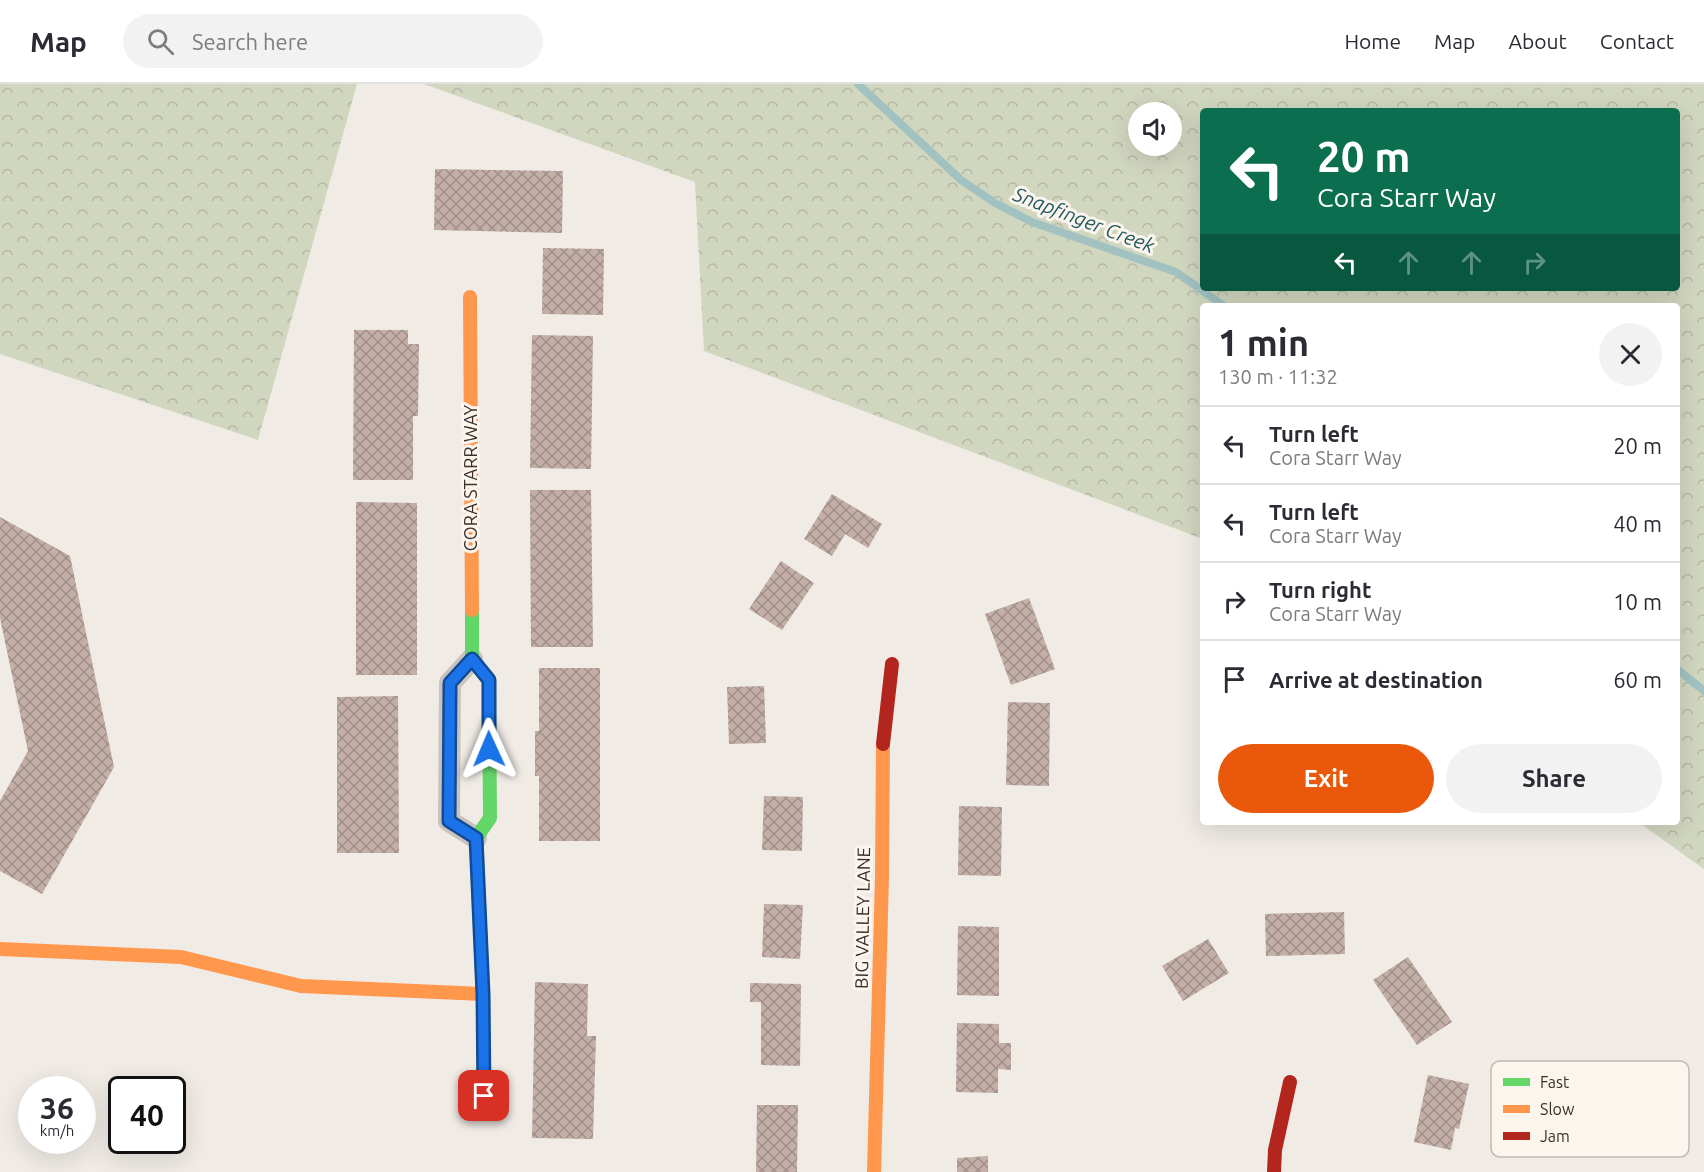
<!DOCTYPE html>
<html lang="en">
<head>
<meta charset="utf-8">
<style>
  :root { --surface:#fff; --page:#f2f2f3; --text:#2b2b33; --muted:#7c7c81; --line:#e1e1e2; --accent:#ea580c }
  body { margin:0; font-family:Ubuntu,sans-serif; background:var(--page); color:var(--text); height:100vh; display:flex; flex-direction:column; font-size:22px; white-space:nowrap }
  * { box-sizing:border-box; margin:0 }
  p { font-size:20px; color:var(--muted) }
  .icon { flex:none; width:33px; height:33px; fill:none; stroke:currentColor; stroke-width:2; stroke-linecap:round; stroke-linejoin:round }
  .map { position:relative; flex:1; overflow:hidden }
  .drawer { position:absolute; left:1200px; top:219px; width:480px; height:522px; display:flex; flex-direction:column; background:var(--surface); border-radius:6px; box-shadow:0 6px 24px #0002 }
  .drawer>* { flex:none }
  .hud { position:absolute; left:1200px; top:24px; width:480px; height:183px; border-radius:6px; box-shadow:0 6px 24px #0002; background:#0b6e4f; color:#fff; overflow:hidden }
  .buttons { position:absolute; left:1128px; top:18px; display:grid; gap:12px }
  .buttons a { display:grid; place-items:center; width:54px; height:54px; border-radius:50%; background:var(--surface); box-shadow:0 6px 24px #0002; font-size:30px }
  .speed { position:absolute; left:18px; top:992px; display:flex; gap:12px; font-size:30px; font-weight:700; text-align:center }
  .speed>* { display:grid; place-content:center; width:78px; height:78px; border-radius:50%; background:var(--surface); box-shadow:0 6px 24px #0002; line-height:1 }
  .speed small { font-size:15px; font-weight:400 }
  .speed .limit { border:3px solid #111; border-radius:9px; background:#fff; color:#111 }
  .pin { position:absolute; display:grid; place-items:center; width:51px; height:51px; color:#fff; margin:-26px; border-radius:12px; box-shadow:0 3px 9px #0006 }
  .me { position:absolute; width:66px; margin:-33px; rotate:359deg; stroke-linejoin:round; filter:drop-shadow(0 0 4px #0008) }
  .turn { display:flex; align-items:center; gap:21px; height:126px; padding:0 18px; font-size:27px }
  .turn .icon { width:78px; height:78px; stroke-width:2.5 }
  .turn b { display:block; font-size:42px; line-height:51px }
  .lanes { display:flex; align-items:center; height:57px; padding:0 18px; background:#0003; justify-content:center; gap:30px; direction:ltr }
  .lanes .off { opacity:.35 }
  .round { display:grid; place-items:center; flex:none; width:63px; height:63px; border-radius:32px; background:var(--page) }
  .head { display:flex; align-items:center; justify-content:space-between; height:102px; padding:0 18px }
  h1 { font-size:36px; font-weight:600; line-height:45px }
  .primary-button { display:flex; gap:12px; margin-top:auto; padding:12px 18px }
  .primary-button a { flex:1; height:69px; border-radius:36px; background:var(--accent); color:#fff; font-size:24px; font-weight:600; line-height:69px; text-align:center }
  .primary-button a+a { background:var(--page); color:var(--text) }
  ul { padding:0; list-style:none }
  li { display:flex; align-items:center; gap:18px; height:78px; padding:0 18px; border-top:2px solid var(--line) }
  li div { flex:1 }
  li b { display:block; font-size:22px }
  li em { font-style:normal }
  header { display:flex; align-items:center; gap:36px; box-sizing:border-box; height:84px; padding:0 30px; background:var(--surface); border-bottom:2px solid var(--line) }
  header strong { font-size:28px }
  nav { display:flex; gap:33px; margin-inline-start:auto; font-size:21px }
  .search { width:420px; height:54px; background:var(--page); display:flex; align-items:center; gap:15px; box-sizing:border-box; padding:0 21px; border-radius:33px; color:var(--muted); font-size:22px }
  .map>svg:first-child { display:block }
  .forest { fill:url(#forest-crowns); fill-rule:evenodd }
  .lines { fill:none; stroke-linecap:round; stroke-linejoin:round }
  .stream { stroke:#a1c2c1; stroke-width:8 }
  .building { fill:url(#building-cross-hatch) }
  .street { stroke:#c9c3be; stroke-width:22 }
  .fast { stroke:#63d668; stroke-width:14 }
  .slow { stroke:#ff974d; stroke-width:14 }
  .jam { stroke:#b3261e; stroke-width:14 }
  .route-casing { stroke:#114b97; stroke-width:15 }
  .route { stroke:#1a73e8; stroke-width:10 }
  .labels { text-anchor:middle; stroke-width:6; stroke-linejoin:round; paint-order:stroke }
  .street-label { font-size:18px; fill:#3b302b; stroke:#fbf5ee }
  .water-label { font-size:20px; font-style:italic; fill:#1f5a5e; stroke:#fbf5ee }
  .key { fill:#fbf5ee; stroke:#c1bab4; stroke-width:1.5 }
  .key-label { font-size:16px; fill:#3b302b }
</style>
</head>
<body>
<header>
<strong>Map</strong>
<div class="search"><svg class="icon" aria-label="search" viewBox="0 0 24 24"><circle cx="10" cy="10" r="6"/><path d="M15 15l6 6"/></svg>Search here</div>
<nav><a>Home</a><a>Map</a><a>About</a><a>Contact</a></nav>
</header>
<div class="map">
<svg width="1704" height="1088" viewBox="0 0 1704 1088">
  <defs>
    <pattern id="forest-crowns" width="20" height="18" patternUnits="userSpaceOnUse" patternTransform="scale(1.5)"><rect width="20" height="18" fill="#d1d6bf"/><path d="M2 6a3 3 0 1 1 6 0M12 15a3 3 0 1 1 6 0" fill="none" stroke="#b4b8a4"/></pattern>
    <pattern id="building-cross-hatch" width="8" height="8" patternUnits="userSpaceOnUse" patternTransform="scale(1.5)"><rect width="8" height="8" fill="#c3afa7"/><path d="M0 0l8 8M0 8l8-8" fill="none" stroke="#a08f88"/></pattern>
  </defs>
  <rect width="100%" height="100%" fill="#f0ebe5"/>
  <g class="forest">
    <path d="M0 0H357L258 356 0 270Z"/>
    <path d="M424 0H1704V785L1638 738H1677V222H1203V455L704 267 695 98ZM1203 27H1677V204H1203ZM1138 28H1172V62H1138Z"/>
  </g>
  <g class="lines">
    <g class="stream">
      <path d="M858 0 961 96 995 119 1032 138 1176 188 1224 222"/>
      <path d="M1677 585 1704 607"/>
    </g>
  </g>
  <g class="building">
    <path d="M435 85 563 87 562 149 434 146Z"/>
    <path d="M543 164 604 165 603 231 542 230Z"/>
    <path d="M354 246H408V260H419L418 332H413V396H353Z"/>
    <path d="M532 251 593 252 591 385 530 384Z"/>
    <path d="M530 406H591L593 563H531Z"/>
    <path d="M832 410 882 440 868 464 845 450 832 472 804 455Z"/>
    <path d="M356 418 417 419V591H356Z"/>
    <path d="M0 433 70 472 114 683 42 810 0 787V717L28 667 0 534Z"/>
    <path d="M781 477 814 499 782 546 749 525Z"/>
    <path d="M1029 514 1055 585 1011 601 985 530Z"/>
    <path d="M539 584H600V757H539V692H535V647H539Z"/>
    <path d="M764 602 766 659 729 660 727 603Z"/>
    <path d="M398 612 399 769H337V613Z"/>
    <path d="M1008 618 1050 619 1049 702 1006 701Z"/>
    <path d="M764 712 803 713 802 767 762 766Z"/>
    <path d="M959 722 1002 723 1001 792 958 791Z"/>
    <path d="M764 820 803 821 800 875 762 873Z"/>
    <path d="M1344 828 1345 870 1266 872 1265 830Z"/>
    <path d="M958 842 999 843V912L957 911Z"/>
    <path d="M1208 855 1229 889 1183 917 1162 882Z"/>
    <path d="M1408 873 1452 938 1417 961 1373 896Z"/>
    <path d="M535 898 588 900 587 952H596L593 1055 532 1054Z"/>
    <path d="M750 899 801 900 800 982 761 981V918H750Z"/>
    <path d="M957 939 999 940V959H1011V986L998 985V1009L956 1008Z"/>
    <path d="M1428 991 1469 1000 1459 1045 1455 1044 1451 1066 1414 1058Z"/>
    <path d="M757 1021H798L797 1088H756Z"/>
    <path d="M988 1072V1088H957V1074Z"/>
  </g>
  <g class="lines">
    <path class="street" d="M472 575 450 599 449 737 476 754"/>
    <path class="fast" d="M472 526V575L489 596 490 734 476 754 483 910 484 1012"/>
    <g class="slow">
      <path d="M470 213 472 526"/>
      <path d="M0 865 181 873 301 902 483 910"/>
      <path d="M874 1088 882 793 883 660"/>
    </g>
    <g class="jam">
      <path d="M883 660 892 580"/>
      <path d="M1274 1088 1275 1066 1290 998"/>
    </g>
  </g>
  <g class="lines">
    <g class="route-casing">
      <path id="route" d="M484 1012 483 910 476 754 449 737 450 599 472 575 489 596V665"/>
    </g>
    <use href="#route" class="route"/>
  </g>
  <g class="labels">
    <g class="street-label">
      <text transform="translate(471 394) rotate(-90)" y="6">CORA STARR WAY</text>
      <text transform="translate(863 834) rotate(-89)" y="6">BIG VALLEY LANE</text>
    </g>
    <g class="water-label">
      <text transform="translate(1084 136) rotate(21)" y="7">Snapfinger Creek</text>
    </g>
  </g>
  <rect x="1491" y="977" width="198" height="96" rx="9" class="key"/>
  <rect x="1503" y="994" width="27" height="8" fill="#63d668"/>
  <rect x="1503" y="1021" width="27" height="8" fill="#ff974d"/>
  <rect x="1503" y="1048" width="27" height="8" fill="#b3261e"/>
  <g class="key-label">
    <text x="1540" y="1004">Fast</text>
    <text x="1540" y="1031">Slow</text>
    <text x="1540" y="1058">Jam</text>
  </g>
</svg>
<div class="buttons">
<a><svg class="icon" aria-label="sound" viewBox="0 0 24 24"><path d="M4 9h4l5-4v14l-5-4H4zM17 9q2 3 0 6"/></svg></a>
</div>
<div class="speed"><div>36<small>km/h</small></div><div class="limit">40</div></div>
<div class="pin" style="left:484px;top:1012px;background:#d93025"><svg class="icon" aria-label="arrive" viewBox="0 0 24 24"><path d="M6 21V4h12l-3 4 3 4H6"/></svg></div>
<svg class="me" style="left:489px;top:665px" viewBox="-20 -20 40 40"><path d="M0-17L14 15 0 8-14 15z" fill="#1a73e8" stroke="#fff" stroke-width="4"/></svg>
<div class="hud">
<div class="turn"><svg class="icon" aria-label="left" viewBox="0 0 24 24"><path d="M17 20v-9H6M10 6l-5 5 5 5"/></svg><div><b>20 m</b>Cora Starr Way</div></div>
<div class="lanes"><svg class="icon" aria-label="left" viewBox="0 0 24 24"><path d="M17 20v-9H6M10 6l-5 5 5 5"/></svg><svg class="icon off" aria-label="ahead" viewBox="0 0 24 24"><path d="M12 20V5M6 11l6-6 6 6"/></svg><svg class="icon off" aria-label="ahead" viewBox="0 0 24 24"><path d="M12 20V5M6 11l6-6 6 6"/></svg><svg class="icon off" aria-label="right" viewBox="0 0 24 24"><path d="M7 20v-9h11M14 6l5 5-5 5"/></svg></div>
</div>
<section class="drawer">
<div class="head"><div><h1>1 min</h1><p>130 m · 11:32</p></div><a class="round"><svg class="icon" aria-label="close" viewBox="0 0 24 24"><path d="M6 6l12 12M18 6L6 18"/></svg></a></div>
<ul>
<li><svg class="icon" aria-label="left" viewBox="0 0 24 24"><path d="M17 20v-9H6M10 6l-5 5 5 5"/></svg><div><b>Turn left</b><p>Cora Starr Way</p></div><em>20 m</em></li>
<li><svg class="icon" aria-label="left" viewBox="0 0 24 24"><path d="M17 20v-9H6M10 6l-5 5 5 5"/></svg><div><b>Turn left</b><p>Cora Starr Way</p></div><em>40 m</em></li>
<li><svg class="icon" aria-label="right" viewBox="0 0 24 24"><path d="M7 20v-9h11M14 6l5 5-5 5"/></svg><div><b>Turn right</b><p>Cora Starr Way</p></div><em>10 m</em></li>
<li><svg class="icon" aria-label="arrive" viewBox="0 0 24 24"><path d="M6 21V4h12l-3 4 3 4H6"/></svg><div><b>Arrive at destination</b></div><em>60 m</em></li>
</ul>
<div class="primary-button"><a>Exit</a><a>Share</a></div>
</section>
</div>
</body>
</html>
